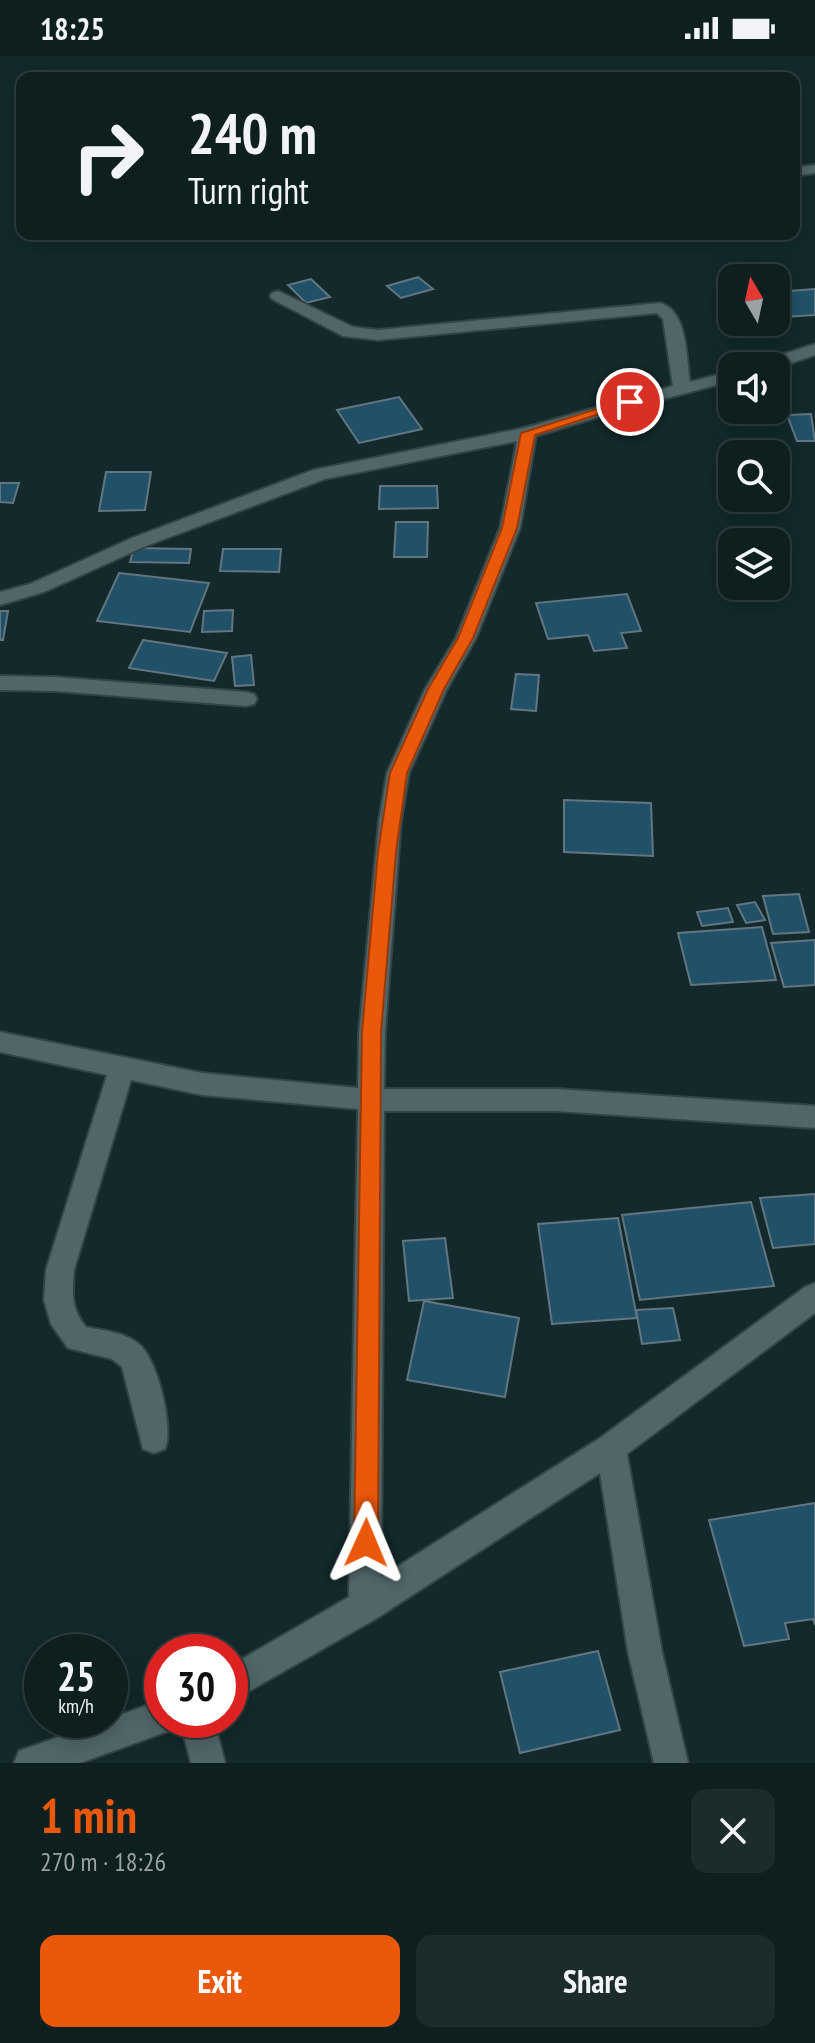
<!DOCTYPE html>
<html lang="en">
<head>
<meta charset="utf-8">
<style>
  :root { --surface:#0e1f20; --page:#1c2c2d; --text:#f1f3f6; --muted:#9ba2a5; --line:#2e3d3e; --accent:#ea580c }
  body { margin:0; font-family:"PT Sans Narrow",sans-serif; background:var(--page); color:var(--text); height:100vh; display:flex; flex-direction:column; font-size:30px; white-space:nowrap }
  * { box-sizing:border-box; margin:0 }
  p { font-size:26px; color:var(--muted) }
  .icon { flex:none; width:44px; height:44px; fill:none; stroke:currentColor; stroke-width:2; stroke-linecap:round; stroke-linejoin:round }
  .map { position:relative; height:1707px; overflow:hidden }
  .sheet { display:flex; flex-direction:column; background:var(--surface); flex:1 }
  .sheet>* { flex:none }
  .top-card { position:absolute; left:16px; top:16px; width:784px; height:168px; border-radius:16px; box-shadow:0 4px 20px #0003,0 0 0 2px var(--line); background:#0e1f20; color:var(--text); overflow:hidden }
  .needle { width:52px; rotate:351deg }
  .tools { position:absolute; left:718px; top:208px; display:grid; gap:16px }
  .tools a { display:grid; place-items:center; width:72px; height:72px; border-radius:16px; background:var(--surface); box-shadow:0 4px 20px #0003,0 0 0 2px var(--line); font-size:40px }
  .speed { position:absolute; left:24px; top:1578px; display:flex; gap:16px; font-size:40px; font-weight:700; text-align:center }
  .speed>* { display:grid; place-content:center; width:104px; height:104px; border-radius:50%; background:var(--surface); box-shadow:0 4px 20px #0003,0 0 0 2px var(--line); line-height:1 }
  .speed small { font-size:20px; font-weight:400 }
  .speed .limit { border:12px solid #d22; background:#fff; color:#111 }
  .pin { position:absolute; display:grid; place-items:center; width:68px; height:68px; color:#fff; margin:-34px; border:4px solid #fff; border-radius:50%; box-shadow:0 2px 8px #0007 }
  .me { position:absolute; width:88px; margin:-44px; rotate:1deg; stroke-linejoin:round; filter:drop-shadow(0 0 6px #0008) }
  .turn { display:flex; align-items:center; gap:28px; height:168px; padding:0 40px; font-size:36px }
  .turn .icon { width:104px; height:104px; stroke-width:2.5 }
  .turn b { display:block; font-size:56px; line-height:68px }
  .round { display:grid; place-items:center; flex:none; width:84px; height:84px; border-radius:16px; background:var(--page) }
  .head { display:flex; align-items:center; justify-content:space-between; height:136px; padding:0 40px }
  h1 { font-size:48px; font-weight:600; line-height:60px; color:var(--accent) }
  .primary-button { display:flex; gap:16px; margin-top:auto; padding:16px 40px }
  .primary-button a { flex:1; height:92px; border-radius:16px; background:var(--accent); color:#fff; font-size:32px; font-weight:600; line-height:92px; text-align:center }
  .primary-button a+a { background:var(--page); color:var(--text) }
  .status { display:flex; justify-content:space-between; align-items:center; height:56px; padding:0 40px; background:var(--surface); direction:ltr }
  .status svg { height:22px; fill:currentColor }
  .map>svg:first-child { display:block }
  .building { fill:#205168; stroke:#637680; stroke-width:2 }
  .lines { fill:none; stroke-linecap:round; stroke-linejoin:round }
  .minor-casing { stroke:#334346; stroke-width:4 }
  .minor { fill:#506669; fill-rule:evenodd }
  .route { fill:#ea580c; stroke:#983908; stroke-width:2 }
</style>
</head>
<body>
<div class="status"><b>18:25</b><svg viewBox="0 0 49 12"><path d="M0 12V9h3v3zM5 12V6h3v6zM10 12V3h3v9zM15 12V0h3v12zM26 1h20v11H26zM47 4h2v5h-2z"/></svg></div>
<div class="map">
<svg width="815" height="1707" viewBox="0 0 815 1707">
  <rect width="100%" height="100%" fill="#13292b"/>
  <g class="building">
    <path d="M418 221 433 233 401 242 387 230Z"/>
    <path d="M311 223 330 241 306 247 288 229Z"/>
    <path d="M815 233V259L784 261 776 246V236Z"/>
    <path d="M399 341 422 373 359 387 337 354Z"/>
    <path d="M811 358 815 385H797L787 359Z"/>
    <path d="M106 416H151L145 454 99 455Z"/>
    <path d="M0 427H19L13 447 0 446Z"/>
    <path d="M380 430H437L438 452 379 453Z"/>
    <path d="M396 466H428L427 501H394Z"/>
    <path d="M134 492 191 493 189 507 130 506Z"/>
    <path d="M223 493H281L279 516 220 515Z"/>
    <path d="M119 517 209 527 190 576 97 565Z"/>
    <path d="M627 538 641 575 621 577 627 592 594 595 588 579 548 583 536 547Z"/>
    <path d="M233 554 232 575 202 576 204 555Z"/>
    <path d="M0 555H8L3 584H0Z"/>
    <path d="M143 584 227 597 214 625 129 612Z"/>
    <path d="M251 599 254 629 235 630 232 601Z"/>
    <path d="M516 618 539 619 536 655 511 653Z"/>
    <path d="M564 744 651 747 653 800 564 796Z"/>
    <path d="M799 838 809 876 773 878 763 840Z"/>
    <path d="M755 846 765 864 746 867 737 849Z"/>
    <path d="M728 852 733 866 702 870 697 856Z"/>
    <path d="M762 871 776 924 691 929 678 877Z"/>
    <path d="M815 884V929L784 931 771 887Z"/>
    <path d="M815 1138V1188L773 1192 760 1142Z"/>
    <path d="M751 1146 774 1230 640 1244 622 1159Z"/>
    <path d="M618 1162 637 1262 552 1268 538 1168Z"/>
    <path d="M445 1182 453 1242 409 1245 403 1185Z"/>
    <path d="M424 1245 519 1262 505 1341 407 1324Z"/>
    <path d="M673 1252 680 1284 642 1288 636 1254Z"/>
    <path d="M815 1447V1569L813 1563 785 1567 789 1583 744 1590 709 1464Z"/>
    <path d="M598 1595 620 1674 520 1697 500 1616Z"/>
  </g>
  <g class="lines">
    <g class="minor-casing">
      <g id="minor">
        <path d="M815 109V117L794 120V112Z"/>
        <path d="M278 235 353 271 378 274 660 247C688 255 686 301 690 326L732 315V325L614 356 536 380 520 472 476 582 447 633 409 717 401 765 385 976 384 1033H556L815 1050V1072L556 1055H384L381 1521 600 1382 805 1231 815 1227V1257L627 1398 662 1596 688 1707H654L628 1596 600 1417 377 1562 230 1646V1610L349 1541 358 1053 202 1039 131 1024 74 1214C72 1237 71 1253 86 1271 103 1274 126 1277 139 1288 158 1304 174 1372 165 1393L154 1397 143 1393 122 1311 112 1303 68 1292 51 1268 44 1244 46 1214 107 1019 0 996V976L202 1017 358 1032 359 976 379 765 387 717 425 633 456 582 500 472 517 385 325 423 146 490 44 536 0 549V536L30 528 132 482 313 414 524 372 673 330 663 263 657 257 378 284 343 280 272 243 270 240 272 237Z"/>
        <path d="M815 288V299L776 312 756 310 759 306Z"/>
        <path d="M0 620 55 621 246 636 254 638 257 643 254 648 246 650 55 635 0 634Z"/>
        <path d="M162 1644V1664H178L174 1673 80 1707H14L19 1695Z"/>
        <path d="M180 1664H214L225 1707H191Z"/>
      </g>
    </g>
    <use href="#minor" class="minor"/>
  </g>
  <path class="route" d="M625 344 636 346 535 379 517 472 473 582 444 633 407 717 396 796 381 976 378 1487 374 1495 366 1499 357 1495 354 1487 362 976 378 796 390 717 428 633 458 582 502 472 521 377Z"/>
</svg>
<div class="tools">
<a><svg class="needle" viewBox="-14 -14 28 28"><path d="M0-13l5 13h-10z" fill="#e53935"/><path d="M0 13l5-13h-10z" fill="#9ba2a5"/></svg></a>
<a><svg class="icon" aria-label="sound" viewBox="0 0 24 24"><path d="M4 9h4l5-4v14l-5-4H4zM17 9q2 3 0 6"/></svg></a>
<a><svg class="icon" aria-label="search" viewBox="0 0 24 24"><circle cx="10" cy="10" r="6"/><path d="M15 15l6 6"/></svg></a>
<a><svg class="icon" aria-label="layers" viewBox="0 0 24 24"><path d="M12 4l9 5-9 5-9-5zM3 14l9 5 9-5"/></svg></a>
</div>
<div class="speed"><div>25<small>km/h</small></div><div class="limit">30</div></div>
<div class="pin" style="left:630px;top:346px;background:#d93025"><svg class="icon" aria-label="arrive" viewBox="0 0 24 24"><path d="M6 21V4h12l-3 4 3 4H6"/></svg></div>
<svg class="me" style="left:366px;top:1487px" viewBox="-20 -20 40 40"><path d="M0-17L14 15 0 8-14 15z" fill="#ea580c" stroke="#fff" stroke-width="4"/></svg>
<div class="top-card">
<div class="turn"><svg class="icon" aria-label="right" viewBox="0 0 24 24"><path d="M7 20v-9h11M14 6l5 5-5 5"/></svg><div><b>240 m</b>Turn right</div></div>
</div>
</div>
<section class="sheet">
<div class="head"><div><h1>1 min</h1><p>270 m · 18:26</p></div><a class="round"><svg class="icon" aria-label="close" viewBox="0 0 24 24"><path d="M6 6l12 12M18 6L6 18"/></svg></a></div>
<div class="primary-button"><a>Exit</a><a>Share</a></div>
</section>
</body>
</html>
